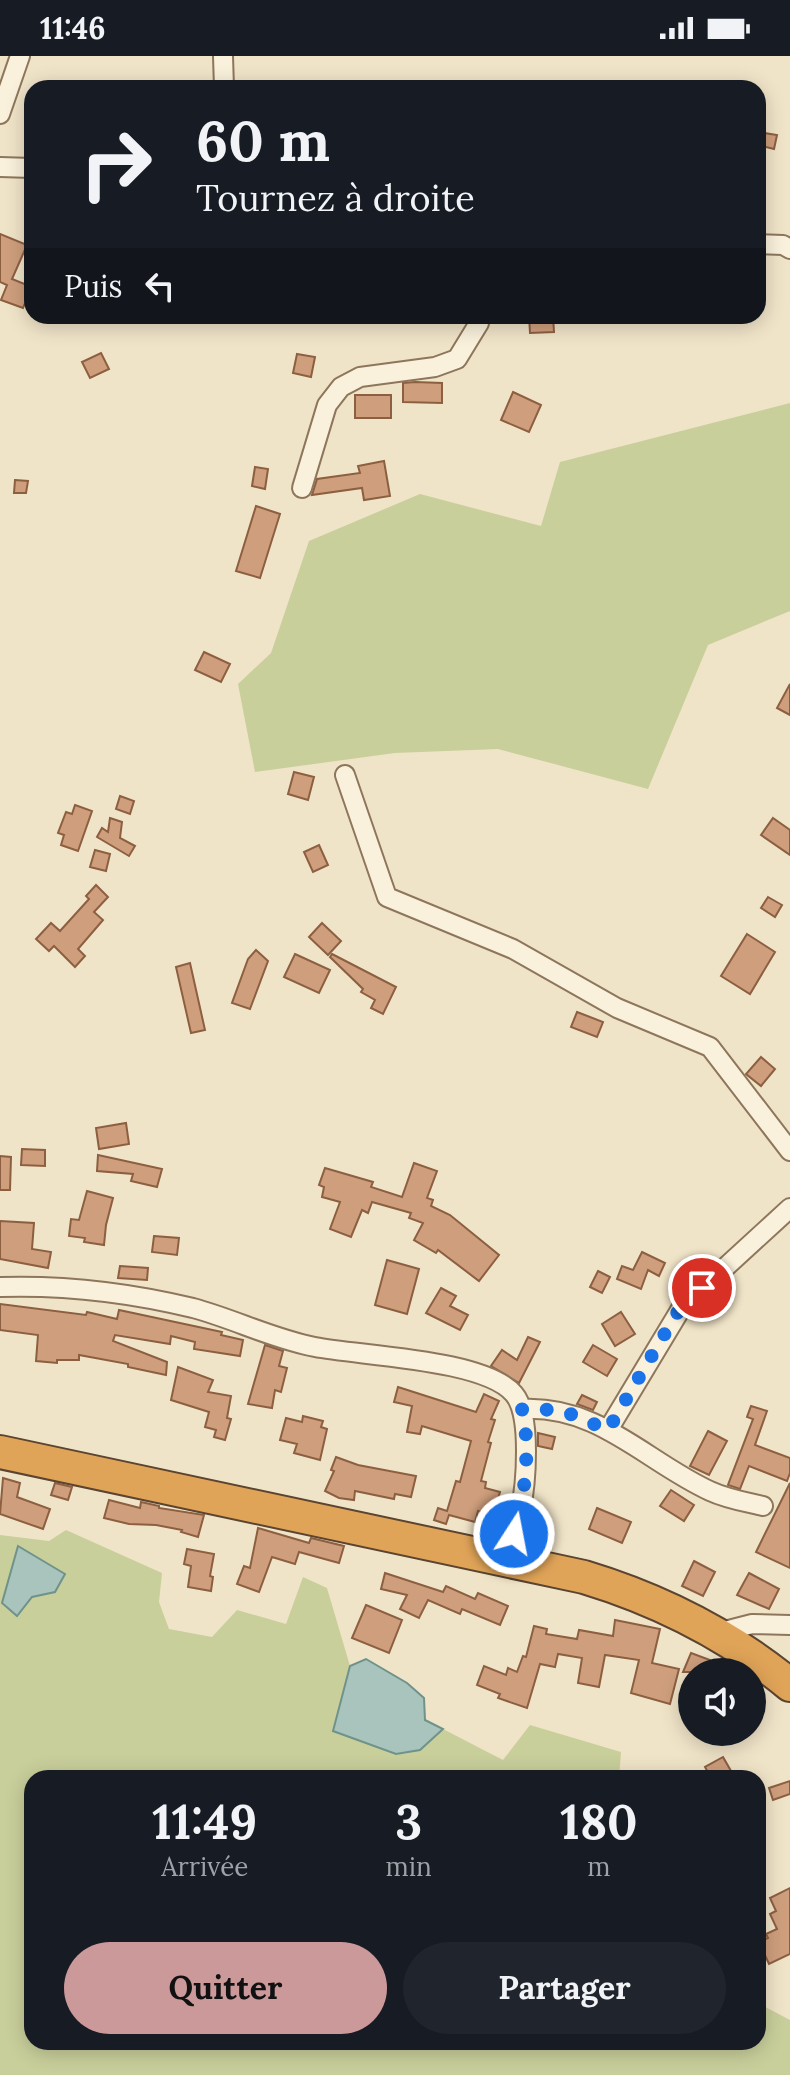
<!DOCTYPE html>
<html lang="fr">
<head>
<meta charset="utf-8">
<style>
  :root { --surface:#171b24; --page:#20242c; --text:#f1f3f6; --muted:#9ea1a6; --accent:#cc999b }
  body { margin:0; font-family:Lora,serif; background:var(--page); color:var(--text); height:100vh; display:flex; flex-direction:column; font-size:30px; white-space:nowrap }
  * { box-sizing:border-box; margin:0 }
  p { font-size:26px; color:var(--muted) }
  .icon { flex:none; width:44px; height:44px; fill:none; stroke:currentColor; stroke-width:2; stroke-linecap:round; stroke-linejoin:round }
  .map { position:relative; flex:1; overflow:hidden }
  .side { position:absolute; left:24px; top:1714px; width:742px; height:280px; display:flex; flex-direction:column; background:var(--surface); border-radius:24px; box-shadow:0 4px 20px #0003 }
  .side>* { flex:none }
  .guide { position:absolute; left:24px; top:24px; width:742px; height:244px; border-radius:24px; box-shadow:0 4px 20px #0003; background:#171b24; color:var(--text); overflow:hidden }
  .buttons { position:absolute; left:678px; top:1602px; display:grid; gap:16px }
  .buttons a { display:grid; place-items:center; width:88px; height:88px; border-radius:50%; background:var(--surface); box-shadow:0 4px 20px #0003; font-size:40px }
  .pin { position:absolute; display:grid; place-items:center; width:68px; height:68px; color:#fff; margin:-34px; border:4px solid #fff; border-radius:50%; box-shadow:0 2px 8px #0007 }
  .me { position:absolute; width:88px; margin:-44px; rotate:11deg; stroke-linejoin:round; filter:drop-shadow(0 0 6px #0008) }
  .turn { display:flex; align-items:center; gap:28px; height:168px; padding:0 40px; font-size:36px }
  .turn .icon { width:104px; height:104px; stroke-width:2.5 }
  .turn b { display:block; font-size:56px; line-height:68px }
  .then { display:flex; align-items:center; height:76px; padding:0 40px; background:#0003; gap:16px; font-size:30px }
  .eta { display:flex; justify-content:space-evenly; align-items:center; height:136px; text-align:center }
  .eta b { font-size:48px; font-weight:800; line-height:56px }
  .primary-button { display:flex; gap:16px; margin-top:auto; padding:16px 40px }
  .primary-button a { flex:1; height:92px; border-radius:48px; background:var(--accent); color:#111; font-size:32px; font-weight:800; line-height:92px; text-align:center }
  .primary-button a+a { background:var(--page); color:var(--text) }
  .status { display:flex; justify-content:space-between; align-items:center; height:56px; padding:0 40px; background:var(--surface); direction:ltr }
  .status svg { height:22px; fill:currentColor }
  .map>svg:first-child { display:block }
  .green { fill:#c9cf9b }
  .water { fill:#a9c4bc; stroke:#6f938a; stroke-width:2 }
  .building { fill:#cf9f7d; stroke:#8d5f41; stroke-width:2 }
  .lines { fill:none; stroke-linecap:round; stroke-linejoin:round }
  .street-casing { stroke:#8d765c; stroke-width:22 }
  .highway-casing { stroke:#5b4430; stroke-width:36 }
  .street { stroke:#faf1dc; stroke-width:18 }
  .highway { stroke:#e0a458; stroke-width:32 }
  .route { stroke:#1a73e8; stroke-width:14; stroke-dasharray:0 25.2 }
</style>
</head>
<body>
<div class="status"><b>11:46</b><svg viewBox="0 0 49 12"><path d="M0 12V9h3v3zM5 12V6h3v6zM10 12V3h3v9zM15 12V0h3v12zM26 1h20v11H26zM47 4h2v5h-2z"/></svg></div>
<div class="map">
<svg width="790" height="2019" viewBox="0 0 790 2019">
  <rect width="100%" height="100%" fill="#f0e4c8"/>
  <g class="green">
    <path d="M790 347V555L708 589 648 733 498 693 395 697 255 716 238 628 271 597 309 485 420 438 541 470 560 406Z"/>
    <path d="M66 1474 162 1517 159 1546 169 1573 212 1581 237 1554 286 1568 303 1521 327 1532 350 1610 333 1675 420 1694 443 1673 503 1704 530 1669 621 1696 619 1722H32V1986H758V1947L790 1964V2019H0V1479L49 1485Z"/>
  </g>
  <g class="water">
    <path d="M18 1490 65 1518 55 1536 32 1541 17 1560 2 1547Z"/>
    <path d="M366 1603 407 1627 424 1642 425 1664 443 1673 420 1694 396 1698 333 1675 350 1610Z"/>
  </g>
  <g class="building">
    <path d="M758 76 777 79 774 93 758 89Z"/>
    <path d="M0 178 27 189 12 223 32 231 23 252 1 244 7 229 0 226Z"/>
    <path d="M529 260H553L554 276 530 277Z"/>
    <path d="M101 297 109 313 90 322 82 306Z"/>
    <path d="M297 298 315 301 311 321 293 317Z"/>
    <path d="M415 326 442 327V347L403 346V327Z"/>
    <path d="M513 336 541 349 529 376 501 364Z"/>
    <rect x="355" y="339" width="36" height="23"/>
    <path d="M384 405 390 440 364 444 362 432 312 439 317 423 360 417 358 410Z"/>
    <path d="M255 411 268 413 265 433 252 430Z"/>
    <path d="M15 424 28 425 26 437H14Z"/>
    <path d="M256 450 280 458 260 522 236 515Z"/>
    <path d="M204 596 230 608 221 626 195 614Z"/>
    <path d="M790 628V659L777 652Z"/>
    <path d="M294 716 314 721 308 744 288 738Z"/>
    <path d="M120 740 134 745 130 758 116 753Z"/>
    <path d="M75 749 92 755 78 795 61 789 64 779 58 777 66 756 72 758Z"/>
    <path d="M110 762 122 766 120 782 135 790 129 800 97 781 102 772 108 776Z"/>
    <path d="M773 762 790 774V799L761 779Z"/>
    <path d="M319 789 328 809 313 816 304 796Z"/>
    <path d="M95 794 110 798 106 815 90 811Z"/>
    <path d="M96 829 108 841 94 856 103 864 78 893 85 900 75 911 54 890 49 895 36 883 51 867 60 875 89 843 86 840Z"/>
    <path d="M768 841 782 849 775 861 761 852Z"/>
    <path d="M322 867 341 885 328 899 309 881Z"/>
    <path d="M747 878 775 896 750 938 721 920Z"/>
    <path d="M256 894 268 905 250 953 232 947 248 903Z"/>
    <path d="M295 898 330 914 319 937 284 921Z"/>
    <path d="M332 898 396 931 383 958 371 952 375 944 361 936 363 933 330 901Z"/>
    <path d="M190 907 205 974 191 977 176 911Z"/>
    <path d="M577 956 603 966 597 981 571 971Z"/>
    <path d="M761 1001 775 1013 761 1030 746 1018Z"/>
    <path d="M126 1067 129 1088 99 1093 96 1072Z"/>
    <path d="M22 1093 45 1094V1110L21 1109Z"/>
    <path d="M98 1099 162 1113 157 1131 131 1125 133 1118 97 1115Z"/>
    <path d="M0 1100 11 1101 10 1134H0Z"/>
    <path d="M414 1107 437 1115 427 1142 433 1144 431 1150 450 1159 499 1199 479 1225 438 1194 436 1197 414 1184 423 1167 409 1162 411 1157 372 1146 368 1157 362 1154 351 1181 330 1173 340 1146 322 1141 324 1131 319 1129 325 1112 373 1126 371 1131 402 1141Z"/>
    <path d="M87 1135 113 1142 106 1169 104 1189 84 1186 85 1182 69 1180 71 1163 79 1164Z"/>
    <path d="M0 1165 34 1167 32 1193 51 1196 48 1212 0 1203Z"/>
    <path d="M154 1180 179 1182 177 1199 152 1196Z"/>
    <path d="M642 1196 665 1207 659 1220 648 1214 641 1233 617 1223 622 1210 633 1214Z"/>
    <path d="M387 1204 419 1213 407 1258 375 1249Z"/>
    <path d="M120 1210 148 1212 147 1224 118 1222Z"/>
    <path d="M598 1215 610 1221 602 1237 590 1231Z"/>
    <path d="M441 1232 456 1240 450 1250 468 1259 460 1274 426 1257Z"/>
    <path d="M0 1248 86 1259 87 1256 117 1263 119 1254 222 1276 221 1279 243 1284 240 1300 194 1293 195 1286 171 1280 170 1288 115 1279 113 1285 167 1306 166 1319 128 1311V1308L79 1299V1304H57V1307L36 1305 38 1279 0 1274Z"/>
    <path d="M621 1256 635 1278 615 1290 602 1268Z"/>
    <path d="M528 1281 540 1286 519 1327 491 1310 502 1294 517 1304Z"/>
    <path d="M265 1289 283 1295 279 1310 287 1312 281 1336 275 1334 272 1352 248 1348Z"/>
    <path d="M593 1289 617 1303 607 1320 583 1306Z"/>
    <path d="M178 1311 213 1324 208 1336 231 1340 227 1362 231 1363 225 1384 214 1381 216 1374 205 1371 209 1356 171 1344Z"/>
    <path d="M398 1331 476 1356 484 1338 499 1345 491 1363 495 1364 488 1386 491 1387 481 1425 486 1426 485 1432 500 1436 493 1459 478 1455 475 1466 449 1459 446 1468 434 1464 438 1452 447 1455 456 1425 460 1426 471 1385 422 1370 420 1378 407 1376 412 1350 394 1346Z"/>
    <path d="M582 1339 597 1346 593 1354 577 1348Z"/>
    <path d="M751 1350 767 1355 755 1389 790 1402V1417L787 1425 749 1410 740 1433 728 1429 753 1363 747 1361Z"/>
    <path d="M303 1360 323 1365 321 1371 327 1373 320 1404 294 1397 297 1388 280 1384 286 1362 302 1366Z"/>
    <path d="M708 1375 727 1385 709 1419 690 1410Z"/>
    <path d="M538 1377 555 1381 552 1393 538 1390Z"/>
    <path d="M336 1401 358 1409 416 1420 411 1441 395 1438 394 1443 355 1435 354 1444 339 1442 325 1435 334 1415 331 1414Z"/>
    <path d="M3 1422 20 1427 17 1441 50 1453 43 1473 0 1458Z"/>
    <path d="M55 1427 72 1431 68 1444 51 1439Z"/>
    <path d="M790 1427V1512L756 1496Z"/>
    <path d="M671 1434 694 1449 684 1465 660 1450Z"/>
    <path d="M109 1444 140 1452 141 1446 159 1450V1452L204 1459 198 1481 181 1476 182 1474 156 1469 129 1468 104 1462Z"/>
    <path d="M597 1452 631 1466 622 1487 589 1473Z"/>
    <path d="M258 1472 309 1487 311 1482 344 1490 339 1507 299 1496 295 1508 272 1501 259 1536 237 1528 244 1510 250 1512Z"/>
    <path d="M187 1493 214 1498 210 1520 213 1521 211 1535 188 1531 191 1510 184 1508Z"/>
    <path d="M694 1505 715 1516 703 1540 682 1530Z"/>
    <path d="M385 1517 443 1536 446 1530 475 1543 478 1537 508 1550 500 1569 462 1553 460 1558 428 1544 419 1562 400 1553 407 1539 381 1533Z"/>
    <path d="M749 1517 779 1533 769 1553 737 1539Z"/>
    <path d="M366 1549 402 1564 389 1597 352 1582Z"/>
    <path d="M615 1564 660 1573 652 1607 679 1613 670 1648 631 1637 639 1604 605 1599 599 1631 578 1627 582 1602 558 1598 555 1611 540 1608 527 1652 498 1642 500 1638 477 1629 484 1610 506 1619 508 1612 517 1616 523 1600 526 1601 534 1570 547 1573 546 1578 577 1583 579 1574 613 1580Z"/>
    <path d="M691 1597 710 1604 705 1616H683Z"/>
    <path d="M723 1701 731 1715 719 1722H711L705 1711Z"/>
    <path d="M790 1725V1738L773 1744 769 1732Z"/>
    <path d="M790 1832V1898L769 1908 759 1886 768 1882 766 1878 777 1873 770 1858 776 1855 770 1842Z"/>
  </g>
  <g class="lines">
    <g class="street-casing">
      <g id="street">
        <path d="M223 0 224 32"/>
        <path d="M0 58 20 0"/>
        <path d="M0 111 32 112"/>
        <path d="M758 188 783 189 790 193"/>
        <path d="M302 432 327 349 341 331 360 321 435 311 457 303 479 267 480 260"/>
        <path d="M345 719 387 841 513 893 617 952 710 991 790 1095"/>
        <path d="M0 1231C64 1229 131 1237 193 1252 234 1263 273 1283 315 1291 360 1300 485 1303 514 1338 532 1359 526 1430 520 1457 516 1473 511 1488 505 1503"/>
        <path d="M522 1353C599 1349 645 1405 710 1435 727 1443 746 1446 763 1450"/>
        <path d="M608 1374 682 1251 790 1152"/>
        <path d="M717 1577 752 1568 790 1569"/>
      </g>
    </g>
    <g class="highway-casing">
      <path id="highway" d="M0 1396 584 1521C660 1544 728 1578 790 1629"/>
    </g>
    <use href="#street" class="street"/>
    <use href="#highway" class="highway"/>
  </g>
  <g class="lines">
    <path class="route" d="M514 1478C525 1440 531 1392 522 1353L561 1354 608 1374 677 1257 702 1232"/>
  </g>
</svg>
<div class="buttons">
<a><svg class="icon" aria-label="sound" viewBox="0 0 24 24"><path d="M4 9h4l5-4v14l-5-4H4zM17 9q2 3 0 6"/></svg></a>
</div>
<div class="pin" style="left:702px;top:1232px;background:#d93025"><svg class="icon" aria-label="arrive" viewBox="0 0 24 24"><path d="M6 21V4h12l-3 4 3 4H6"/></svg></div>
<svg class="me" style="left:514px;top:1478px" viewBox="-20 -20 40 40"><circle r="17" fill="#1a73e8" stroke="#fff" stroke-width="3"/><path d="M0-11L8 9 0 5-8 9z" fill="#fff"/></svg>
<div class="guide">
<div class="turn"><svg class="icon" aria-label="right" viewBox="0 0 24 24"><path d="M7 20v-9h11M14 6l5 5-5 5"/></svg><div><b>60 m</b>Tournez à droite</div></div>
<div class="then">Puis<svg class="icon" aria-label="left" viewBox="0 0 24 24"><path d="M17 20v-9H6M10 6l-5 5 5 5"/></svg></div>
</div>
<section class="side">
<div class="eta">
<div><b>11:49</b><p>Arrivée</p></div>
<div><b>3</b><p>min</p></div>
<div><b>180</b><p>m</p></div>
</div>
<div class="primary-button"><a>Quitter</a><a>Partager</a></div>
</section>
</div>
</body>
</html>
